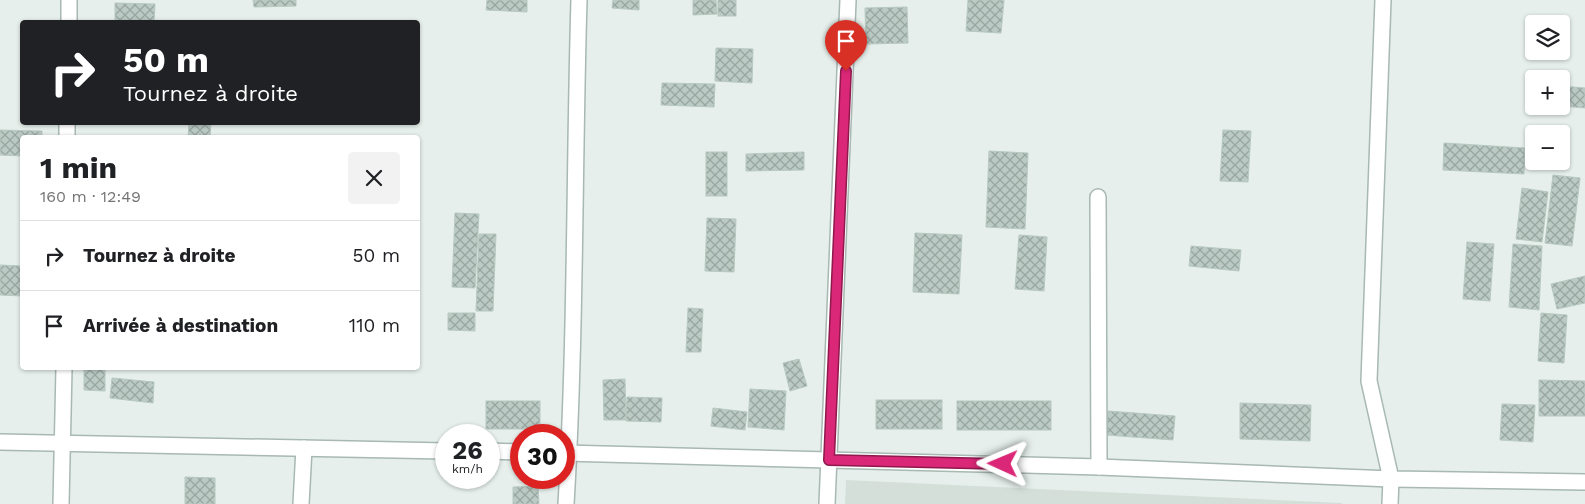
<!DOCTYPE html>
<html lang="fr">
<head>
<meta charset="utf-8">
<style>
  :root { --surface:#fff; --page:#f2f2f2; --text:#202124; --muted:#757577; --line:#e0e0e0 }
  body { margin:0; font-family:"Work Sans",sans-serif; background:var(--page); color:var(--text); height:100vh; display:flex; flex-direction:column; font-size:19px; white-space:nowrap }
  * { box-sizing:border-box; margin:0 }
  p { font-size:16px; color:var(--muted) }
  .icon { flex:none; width:28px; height:28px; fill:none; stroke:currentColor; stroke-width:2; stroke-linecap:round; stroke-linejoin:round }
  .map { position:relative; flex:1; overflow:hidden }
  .drawer { position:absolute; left:20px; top:135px; width:400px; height:235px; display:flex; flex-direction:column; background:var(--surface); border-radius:5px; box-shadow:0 1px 4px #0004 }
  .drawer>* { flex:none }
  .top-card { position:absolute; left:20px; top:20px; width:400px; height:105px; border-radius:5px; box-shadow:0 1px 4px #0004; background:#202124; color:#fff; overflow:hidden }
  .tools { position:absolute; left:1525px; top:15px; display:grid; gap:10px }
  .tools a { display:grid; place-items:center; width:45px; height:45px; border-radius:5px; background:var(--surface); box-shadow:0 1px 4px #0004; font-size:25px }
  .speed { position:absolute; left:435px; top:424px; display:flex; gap:10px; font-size:25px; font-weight:700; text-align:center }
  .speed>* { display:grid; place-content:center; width:65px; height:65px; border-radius:50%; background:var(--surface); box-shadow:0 1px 4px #0004; line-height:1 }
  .speed small { font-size:12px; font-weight:400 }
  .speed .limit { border:8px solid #d22; background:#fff; color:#111 }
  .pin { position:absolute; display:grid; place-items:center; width:42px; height:42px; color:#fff; margin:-51px -21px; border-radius:50% 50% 50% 0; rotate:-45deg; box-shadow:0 0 5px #0007 }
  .pin .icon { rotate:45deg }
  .me { position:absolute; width:55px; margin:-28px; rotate:271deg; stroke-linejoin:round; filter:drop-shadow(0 0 4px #0008) }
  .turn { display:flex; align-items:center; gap:18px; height:105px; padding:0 20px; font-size:22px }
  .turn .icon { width:65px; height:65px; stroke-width:2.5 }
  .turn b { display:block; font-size:35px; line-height:42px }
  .round { display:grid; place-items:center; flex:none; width:52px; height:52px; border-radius:5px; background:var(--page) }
  .headline { display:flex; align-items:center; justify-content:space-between; height:85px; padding:0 20px }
  h1 { font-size:30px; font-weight:700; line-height:38px }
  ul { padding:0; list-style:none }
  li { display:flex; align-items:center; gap:15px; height:70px; padding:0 20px; border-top:1px solid var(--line) }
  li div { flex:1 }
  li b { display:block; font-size:19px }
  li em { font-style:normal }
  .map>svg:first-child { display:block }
  .built { fill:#d4dfda }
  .building { fill:url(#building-cross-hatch); stroke:#b8c9c2 }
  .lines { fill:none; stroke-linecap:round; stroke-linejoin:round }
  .street-casing { stroke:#a8b8b2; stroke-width:18 }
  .street { stroke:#fff; stroke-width:15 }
  .route-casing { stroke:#8e194d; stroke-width:12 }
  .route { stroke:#db2777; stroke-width:9 }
</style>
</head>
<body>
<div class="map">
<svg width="1585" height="504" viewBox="0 0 1585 504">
  <defs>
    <pattern id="building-cross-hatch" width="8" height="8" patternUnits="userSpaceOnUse" patternTransform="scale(1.25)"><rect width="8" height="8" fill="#bbcac4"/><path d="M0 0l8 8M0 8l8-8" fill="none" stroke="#98a6a0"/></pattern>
  </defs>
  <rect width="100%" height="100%" fill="#e6efeb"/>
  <path class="built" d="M846 480 1342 503V504H845Z"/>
  <g class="building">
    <path d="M253 0H296V6L254 7Z"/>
    <path d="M487 0H527V12L486 10Z"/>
    <path d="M613 0H639V10L612 8Z"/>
    <path d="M693 0H716L717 14 693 15Z"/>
    <rect x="718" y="0" width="18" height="16"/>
    <path d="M968 0H1004L1001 33 966 31Z"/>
    <path d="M115 3 155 4 154 22H115Z"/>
    <path d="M907 7 908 43 866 44 865 8Z"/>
    <path d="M716 48 753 49 752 83 715 81Z"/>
    <path d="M662 83 715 84 714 107 661 105Z"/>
    <path d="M1561 86 1585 88V108L1561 106Z"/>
    <path d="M189 122H211L210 138H188Z"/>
    <path d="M0 130 42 131V138H22V156L0 155Z"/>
    <path d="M1223 130 1251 131 1248 182 1220 181Z"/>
    <path d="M1444 143 1525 148 1524 174 1443 170Z"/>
    <path d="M989 151 1028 153 1025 229 986 227Z"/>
    <rect x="706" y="152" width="21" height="44"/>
    <path d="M804 152V170L746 171V154Z"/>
    <path d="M1553 175 1580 178 1572 246 1545 243Z"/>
    <path d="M1522 188 1548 192 1542 242 1516 239Z"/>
    <path d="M455 213 479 214 475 288 452 287Z"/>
    <path d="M707 218 736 219 734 272 705 271Z"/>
    <path d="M915 233 962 235 959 294 913 292Z"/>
    <path d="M479 234H496L493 311H476Z"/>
    <path d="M1019 235 1047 237 1044 291 1015 289Z"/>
    <path d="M1467 242 1494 244 1490 301 1463 299Z"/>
    <path d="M1513 244 1542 246 1539 310 1509 307Z"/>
    <path d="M1191 246 1241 250 1239 271 1189 266Z"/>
    <path d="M0 265 22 266V296L0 295Z"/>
    <path d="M1585 276V303L1557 309 1551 284Z"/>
    <path d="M688 308 703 309 701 352H686Z"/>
    <path d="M448 313H475V331L448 330Z"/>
    <path d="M1541 313 1567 315 1564 363 1538 361Z"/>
    <path d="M799 359 807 386 790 391 783 363Z"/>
    <path d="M84 368H105V391L84 390Z"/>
    <path d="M112 378 154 382 153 403 110 398Z"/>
    <path d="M625 379 626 420H604L603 380Z"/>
    <path d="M1539 380 1585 381V416H1539Z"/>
    <path d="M750 389 786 391 784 430 748 427Z"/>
    <path d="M627 397 662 398 661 422 626 421Z"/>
    <rect x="876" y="400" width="66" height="29"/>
    <rect x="486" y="401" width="54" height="28"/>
    <rect x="957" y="401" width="94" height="29"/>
    <path d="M1240 403 1311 405 1310 441 1240 439Z"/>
    <path d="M1502 404 1535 405 1533 442 1500 440Z"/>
    <path d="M713 408 747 412 745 430 711 426Z"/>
    <path d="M1108 411 1175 416 1173 440 1106 435Z"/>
    <path d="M185 477 215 478V504H185Z"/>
    <path d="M538 486 539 504H513V487Z"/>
  </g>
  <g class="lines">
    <g class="street-casing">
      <g id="street">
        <path d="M1383 0 1369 381 1391 479 1390 504"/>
        <path d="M69 22V0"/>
        <path d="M67 138V122"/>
        <path d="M1098 197 1099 467"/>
        <path d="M0 442 446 451"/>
        <path d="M489 451 521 452"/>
        <path d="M564 453 1099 467 1391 479 1585 482"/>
        <path d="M61 504 64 368"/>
        <path d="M301 504 304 448"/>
        <path d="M566 504C576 336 574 168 579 0"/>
        <path d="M827 504 848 0"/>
      </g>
    </g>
    <use href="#street" class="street"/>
  </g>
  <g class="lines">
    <g class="route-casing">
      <path id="route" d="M846 71 829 460 1003 464"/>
    </g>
    <use href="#route" class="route"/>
  </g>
</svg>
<div class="tools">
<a><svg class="icon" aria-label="layers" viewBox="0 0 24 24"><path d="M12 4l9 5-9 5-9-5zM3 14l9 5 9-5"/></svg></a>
<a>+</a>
<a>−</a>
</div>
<div class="speed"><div>26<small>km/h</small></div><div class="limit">30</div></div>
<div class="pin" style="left:846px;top:71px;background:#d93025"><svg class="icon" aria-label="arrive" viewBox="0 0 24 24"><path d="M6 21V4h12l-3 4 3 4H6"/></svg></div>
<svg class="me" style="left:1003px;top:464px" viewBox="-20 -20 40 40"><path d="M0-17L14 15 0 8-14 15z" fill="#db2777" stroke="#fff" stroke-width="4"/></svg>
<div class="top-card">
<div class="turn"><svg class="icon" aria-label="right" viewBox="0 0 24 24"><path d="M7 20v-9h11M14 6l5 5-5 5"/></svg><div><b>50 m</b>Tournez à droite</div></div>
</div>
<section class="drawer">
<div class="headline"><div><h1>1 min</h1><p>160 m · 12:49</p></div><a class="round"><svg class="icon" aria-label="close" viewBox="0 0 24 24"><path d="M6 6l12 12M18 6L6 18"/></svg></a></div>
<ul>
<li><svg class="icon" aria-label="right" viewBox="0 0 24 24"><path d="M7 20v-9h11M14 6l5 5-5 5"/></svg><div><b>Tournez à droite</b></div><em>50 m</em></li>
<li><svg class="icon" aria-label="arrive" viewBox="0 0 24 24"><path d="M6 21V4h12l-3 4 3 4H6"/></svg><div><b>Arrivée à destination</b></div><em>110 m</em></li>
</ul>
</section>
</div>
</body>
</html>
